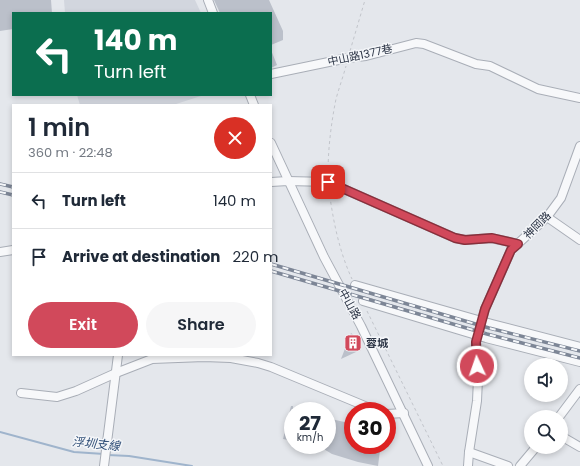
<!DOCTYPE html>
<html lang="en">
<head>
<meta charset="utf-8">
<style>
  :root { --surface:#fff; --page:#f6f6f7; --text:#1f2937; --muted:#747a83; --line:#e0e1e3; --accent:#d1495b }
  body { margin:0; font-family:Poppins,"Noto Sans TC",sans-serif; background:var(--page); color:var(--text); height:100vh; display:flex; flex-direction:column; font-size:15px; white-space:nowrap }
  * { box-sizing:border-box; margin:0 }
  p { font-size:13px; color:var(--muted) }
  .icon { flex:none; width:22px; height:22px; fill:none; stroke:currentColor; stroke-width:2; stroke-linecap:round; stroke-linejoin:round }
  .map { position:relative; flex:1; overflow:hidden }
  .panel { position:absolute; left:12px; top:104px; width:260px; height:252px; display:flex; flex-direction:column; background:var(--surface); border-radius:0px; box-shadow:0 2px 6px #0003 }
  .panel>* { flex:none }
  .banner { position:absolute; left:12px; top:12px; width:260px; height:84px; border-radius:0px; box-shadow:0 2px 6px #0003; background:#0b6e4f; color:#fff; overflow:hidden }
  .controls { position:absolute; left:524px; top:358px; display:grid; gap:8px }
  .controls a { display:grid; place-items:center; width:44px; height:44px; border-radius:50%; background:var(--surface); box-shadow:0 2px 6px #0003; font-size:20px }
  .speed { position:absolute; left:284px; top:402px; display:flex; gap:8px; font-size:20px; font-weight:700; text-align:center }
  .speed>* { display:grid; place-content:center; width:52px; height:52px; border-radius:50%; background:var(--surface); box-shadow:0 2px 6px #0003; line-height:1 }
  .speed small { font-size:10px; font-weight:400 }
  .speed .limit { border:6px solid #d22; background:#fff; color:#111 }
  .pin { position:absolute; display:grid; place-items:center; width:34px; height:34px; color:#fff; margin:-17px; border-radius:8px; box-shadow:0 2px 6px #0006 }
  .me { position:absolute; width:44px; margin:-22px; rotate:357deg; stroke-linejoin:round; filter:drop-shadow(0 0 3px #0008) }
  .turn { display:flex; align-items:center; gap:14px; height:84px; padding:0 16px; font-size:18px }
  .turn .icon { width:52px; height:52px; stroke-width:2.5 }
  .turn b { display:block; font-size:28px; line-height:34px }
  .round { display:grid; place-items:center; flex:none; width:42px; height:42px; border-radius:21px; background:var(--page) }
  .headline { display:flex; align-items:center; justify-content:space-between; height:68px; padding:0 16px }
  h1 { font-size:24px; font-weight:600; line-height:30px }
  .action { display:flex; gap:8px; margin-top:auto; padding:8px 16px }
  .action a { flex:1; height:46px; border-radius:24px; background:var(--accent); color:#fff; font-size:16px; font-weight:600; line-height:46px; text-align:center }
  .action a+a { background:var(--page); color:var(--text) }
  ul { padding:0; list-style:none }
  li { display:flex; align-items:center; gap:12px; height:56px; padding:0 16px; border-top:1px solid var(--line) }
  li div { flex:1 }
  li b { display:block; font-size:15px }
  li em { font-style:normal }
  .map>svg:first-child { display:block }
  .built { fill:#d2d6de }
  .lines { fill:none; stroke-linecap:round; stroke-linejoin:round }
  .stream { stroke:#9fb4cc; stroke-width:2 }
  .building { fill:#bbc0ca }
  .minor-casing { stroke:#a9aeb7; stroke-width:10 }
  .path { stroke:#c2c5cb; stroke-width:1; stroke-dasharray:3 3; stroke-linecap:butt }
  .minor { stroke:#f7f8fa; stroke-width:8 }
  .rail-casing { stroke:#7d8696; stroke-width:3.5 }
  .rail { stroke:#f4f6f9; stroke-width:2; stroke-dasharray:6; stroke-linecap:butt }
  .route-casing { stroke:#882f3b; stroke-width:10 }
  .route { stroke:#d1495b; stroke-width:7 }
  .labels { text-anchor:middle; stroke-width:3; stroke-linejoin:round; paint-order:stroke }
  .street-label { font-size:11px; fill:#2b3445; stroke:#f4f6f9 }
  .poi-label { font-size:11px; font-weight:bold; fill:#2b3445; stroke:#f4f6f9; text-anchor:start }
  .water-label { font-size:12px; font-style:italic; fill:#34527a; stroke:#f4f6f9 }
</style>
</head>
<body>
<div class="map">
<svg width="580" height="466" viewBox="0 0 580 466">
  <rect width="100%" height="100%" fill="#e4e7ec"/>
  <g class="built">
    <path d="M64 0H195L201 13H65Z"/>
    <path d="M77 95H204L173 105H80Z"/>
  </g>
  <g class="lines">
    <g class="stream">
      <path d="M0 432 74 452 104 454"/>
      <path d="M108 455 129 456 192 466"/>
    </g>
  </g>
  <g class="building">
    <path d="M0 0H51L52 13H13V29L0 31Z"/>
    <path d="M214 0H269L283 31V40L271 45V13H220Z"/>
    <path d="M271 50 277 65 271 68Z"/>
    <path d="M351 333 356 337 361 348 356 352 341 359Z"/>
    <path d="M291 406H293V441L283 439Z"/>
    <path d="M327 418 353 424V445H380V450L378 466 358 462 332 454 317 445H327Z"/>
  </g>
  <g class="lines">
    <g class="minor-casing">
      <g id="minor">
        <path d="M208 0 213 13"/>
        <path d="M271 74 348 58 366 56 416 43 424 44 476 64 490 66 538 89 580 98"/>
        <path d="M250 95 254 105"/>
        <path d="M271 143 324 257 361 326 428 466"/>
        <path d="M271 182 288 181 328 182 455 238 465 240 491 238 518 244"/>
        <path d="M547 217 580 240"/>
        <path d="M0 252 13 250"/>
        <path d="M355 285 492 324 580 347"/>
        <path d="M363 301 486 338 580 362"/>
        <path d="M21 393 57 397 76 391 116 373 152 359 204 357 231 358 258 363 271 367 377 411"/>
        <path d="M387 414 404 413"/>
        <path d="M559 417 580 389"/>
        <path d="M561 436 580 447"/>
        <path d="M469 452 508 466"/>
        <path d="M104 466 118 355"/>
        <path d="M468 466 469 452 477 401 478 379 476 342 485 309 511 250 547 217 561 198 580 146"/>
        <path d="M520 466 536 447"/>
      </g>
    </g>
    <g class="path">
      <path d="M350 51 365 0"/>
      <path d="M328 174C328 149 331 124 336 99 339 88 343 77 346 66"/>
      <path d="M329 190C333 220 339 251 352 279"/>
      <path d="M367 311 443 466"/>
    </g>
    <use href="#minor" class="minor"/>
    <g class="rail-casing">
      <g id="rail">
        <path d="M0 184 13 187"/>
        <path d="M0 192 13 195"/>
        <path d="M271 264 489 328 580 351"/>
        <path d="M271 271 487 334 580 358"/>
      </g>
    </g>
    <use href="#rail" class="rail"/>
  </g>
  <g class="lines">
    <g class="route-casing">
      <path id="route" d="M328 182 455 238 465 240 492 238 518 244 511 250 485 309 476 342 477 366"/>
    </g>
    <use href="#route" class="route"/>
  </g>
  <defs>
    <g id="building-square" transform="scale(0.9)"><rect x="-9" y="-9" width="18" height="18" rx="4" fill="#d1495b" stroke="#f4f6f9"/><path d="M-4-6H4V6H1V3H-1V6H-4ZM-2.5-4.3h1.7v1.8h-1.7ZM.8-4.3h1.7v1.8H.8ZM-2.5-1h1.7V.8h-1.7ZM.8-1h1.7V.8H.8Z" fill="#fff"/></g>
  </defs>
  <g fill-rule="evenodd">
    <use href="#building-square" x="353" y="343"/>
  </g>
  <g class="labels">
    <g class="street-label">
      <text transform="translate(360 55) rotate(-12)" y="4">中山路1377巷</text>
      <text transform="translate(537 225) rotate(-45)" y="4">神岡路</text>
      <text transform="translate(350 304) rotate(61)" y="4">中山路</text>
    </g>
    <g class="poi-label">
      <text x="366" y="347">蓉城</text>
    </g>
    <g class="water-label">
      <text transform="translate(96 444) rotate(6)" y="4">浮圳支線</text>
    </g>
  </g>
</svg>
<div class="controls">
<a><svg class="icon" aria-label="sound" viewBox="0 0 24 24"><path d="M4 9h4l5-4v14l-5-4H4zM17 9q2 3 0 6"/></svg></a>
<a><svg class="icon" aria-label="search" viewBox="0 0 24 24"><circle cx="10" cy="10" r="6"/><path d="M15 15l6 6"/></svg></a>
</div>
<div class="speed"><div>27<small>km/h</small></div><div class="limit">30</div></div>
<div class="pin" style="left:328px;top:182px;background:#d93025"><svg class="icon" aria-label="arrive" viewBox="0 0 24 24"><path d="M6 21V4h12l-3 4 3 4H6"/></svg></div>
<svg class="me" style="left:477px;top:366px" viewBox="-20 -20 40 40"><circle r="17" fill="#d1495b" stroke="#fff" stroke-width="3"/><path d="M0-11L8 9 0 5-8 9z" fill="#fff"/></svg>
<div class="banner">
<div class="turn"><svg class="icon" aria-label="left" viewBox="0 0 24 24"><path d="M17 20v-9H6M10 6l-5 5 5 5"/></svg><div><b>140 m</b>Turn left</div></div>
</div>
<section class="panel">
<div class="headline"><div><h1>1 min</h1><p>360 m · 22:48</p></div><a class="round" style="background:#d93025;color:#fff"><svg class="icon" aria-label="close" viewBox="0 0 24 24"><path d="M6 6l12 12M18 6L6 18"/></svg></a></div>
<ul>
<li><svg class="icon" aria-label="left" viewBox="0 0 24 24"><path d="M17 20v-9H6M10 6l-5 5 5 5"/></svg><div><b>Turn left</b></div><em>140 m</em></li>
<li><svg class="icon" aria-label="arrive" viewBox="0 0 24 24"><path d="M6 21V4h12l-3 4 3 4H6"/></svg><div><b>Arrive at destination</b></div><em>220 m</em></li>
</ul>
<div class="action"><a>Exit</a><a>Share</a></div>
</section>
</div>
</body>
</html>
